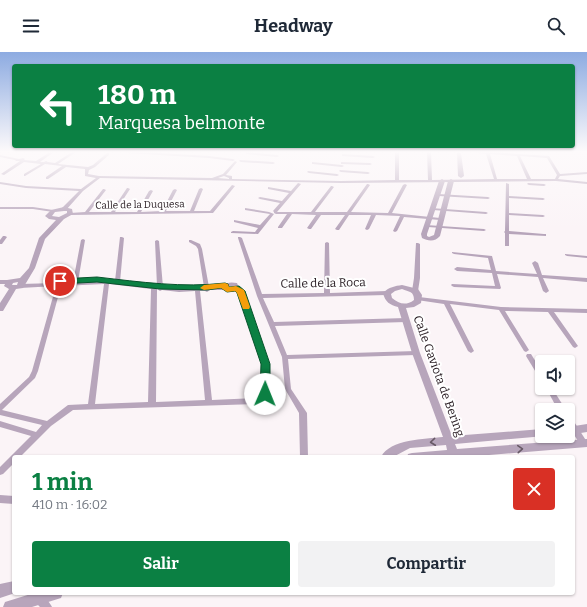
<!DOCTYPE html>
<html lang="es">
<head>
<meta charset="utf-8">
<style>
  :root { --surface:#fff; --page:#f2f2f3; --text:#1f2937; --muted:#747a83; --accent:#0b8043 }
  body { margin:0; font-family:Bitter,serif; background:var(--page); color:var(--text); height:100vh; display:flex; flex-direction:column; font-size:15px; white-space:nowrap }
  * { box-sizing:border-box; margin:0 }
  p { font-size:13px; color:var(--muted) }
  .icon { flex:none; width:22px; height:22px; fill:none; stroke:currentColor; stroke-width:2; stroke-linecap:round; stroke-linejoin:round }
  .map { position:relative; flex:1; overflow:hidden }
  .drawer { position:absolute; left:12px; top:403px; width:563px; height:140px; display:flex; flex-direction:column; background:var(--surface); border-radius:4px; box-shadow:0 1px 3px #0004 }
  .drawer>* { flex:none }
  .guide { position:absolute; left:12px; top:12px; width:563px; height:84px; border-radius:4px; box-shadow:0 1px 3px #0004; background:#0b8043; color:#fff; overflow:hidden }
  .fabs { position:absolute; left:535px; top:303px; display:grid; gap:8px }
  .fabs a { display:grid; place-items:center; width:40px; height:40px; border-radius:4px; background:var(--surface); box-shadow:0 1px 3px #0004; font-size:20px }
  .pin { position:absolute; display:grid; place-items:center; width:34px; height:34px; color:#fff; margin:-17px; border:2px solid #fff; border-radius:50%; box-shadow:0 1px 4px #0007 }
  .me { position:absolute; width:44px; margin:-22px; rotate:1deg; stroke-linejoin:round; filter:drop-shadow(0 0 3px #0008) }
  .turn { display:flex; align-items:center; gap:14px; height:84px; padding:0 20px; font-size:18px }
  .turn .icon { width:52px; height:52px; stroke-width:2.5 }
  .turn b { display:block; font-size:28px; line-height:34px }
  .round { display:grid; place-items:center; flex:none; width:42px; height:42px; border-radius:4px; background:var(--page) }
  .head { display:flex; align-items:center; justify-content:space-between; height:68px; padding:0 20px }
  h1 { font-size:24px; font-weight:700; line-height:30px; color:var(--accent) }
  .primary-button { display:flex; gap:8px; margin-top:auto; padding:8px 20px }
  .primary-button a { flex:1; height:46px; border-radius:4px; background:var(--accent); color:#fff; font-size:16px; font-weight:700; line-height:46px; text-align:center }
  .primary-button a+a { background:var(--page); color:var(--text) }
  header { display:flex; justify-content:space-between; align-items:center; height:52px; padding:0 20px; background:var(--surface); font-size:18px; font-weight:700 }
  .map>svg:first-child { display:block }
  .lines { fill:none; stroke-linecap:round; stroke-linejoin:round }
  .minor { fill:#b7a5bb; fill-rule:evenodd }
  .tertiary { fill:#b7a5bb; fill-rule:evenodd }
  .oneway { stroke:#675865 }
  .route { fill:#0b8043; stroke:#07532c }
  .slow { fill:#f59e0b }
  .labels { text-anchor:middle; stroke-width:4; stroke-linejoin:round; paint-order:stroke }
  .far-street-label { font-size:10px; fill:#25191f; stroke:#fff }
  .street-label { font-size:12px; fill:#25191f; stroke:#fff }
</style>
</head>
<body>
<header><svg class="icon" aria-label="menu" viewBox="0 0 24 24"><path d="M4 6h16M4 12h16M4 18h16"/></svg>Headway<svg class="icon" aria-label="search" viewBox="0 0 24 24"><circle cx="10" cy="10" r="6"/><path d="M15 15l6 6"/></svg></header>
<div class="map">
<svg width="587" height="555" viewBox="0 0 587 555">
  <rect width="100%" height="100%" fill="#fbf4f7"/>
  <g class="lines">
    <g class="minor">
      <path d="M50 100H54L40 110H44L46 109 48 110 55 111 72 100H76L58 112 88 115 93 113 107 101H109V103L95 115 89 118 88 122 99 124 212 126 223 122 235 109 237 110 226 123 232 124V127L341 129 395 128V100H399V128H428L427 100H431L432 128 494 127 486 102 477 101 475 100H490L549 104 560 122 587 120V122L560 124 558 127 587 130V132L556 129 341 131 100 126 83 139 66 158H62V156L79 139 26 136 0 132V130L26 134 81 137 96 126 85 124V117L66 115 48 127H46V125L62 114 45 112 25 124H24V122L41 112 24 110 4 123 1 122 20 109H16L15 108 0 105V103L19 107 23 106 25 107 24 108 36 109ZM490 102 517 104 527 127H497ZM520 104 547 106 557 123 555 127H531ZM224 124 229 126V127L218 126Z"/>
      <path d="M125 100H142L209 104 233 107 235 108 233 109 209 106 127 101Z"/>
      <path d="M247 100 277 103 279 104 277 105 246 102V100Z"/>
      <path d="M343 102 373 104 375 105 373 106 342 104V102Z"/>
      <path d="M240 108 273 110 275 111 273 112 241 110 239 109Z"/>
      <path d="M312 110 342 113 344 114 342 115 313 112H312Z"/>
      <path d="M341 110 370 111 372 112 370 113 342 112H341Z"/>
      <path d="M340 118 368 120 370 121 368 122 341 120 339 119Z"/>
      <path d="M308 119 337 122 339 123 337 124 309 121 307 120Z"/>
      <path d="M298 131 301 132 277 160H311L331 134H332L334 135 315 160H347L367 132H368L370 133 351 160 388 161 403 133 405 132 407 133 392 161 440 166 442 167 440 168 404 165 397 179 395 180 393 179 400 164 376 163 369 177 367 178 365 177 371 163H349L339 178H337L335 177 345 163H321L311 177H309L307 176 316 163 292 162 282 176H278V175L287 162H276L274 161V160L273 159 280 151 260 147 258 146 260 145 282 149 289 141 268 137V135L291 139Z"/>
      <path d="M506 131 509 132V144L543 146 545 147 543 148 509 146V161L543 163 545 164 543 165 509 163V179L544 182H546V184L509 182V194H505V181L504 180 505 179Z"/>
      <path d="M528 131 544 132 546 133 544 134 529 133 527 132Z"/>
      <path d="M232 133 235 134 213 161H211L70 163 68 162 70 161 85 160 103 137H104L106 138 89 160H111L127 136H128L130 137 115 160H137L149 139 151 138 153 139 141 160 162 159 173 138 175 137 177 138 166 159H190L199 137 201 136 203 137 194 159H210Z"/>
      <path d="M438 142 488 145 490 146 488 147 439 144H438Z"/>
      <path d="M0 155H33L53 158 55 159 53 160 33 157H0Z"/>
      <path d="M245 156 269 160 274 162 258 182 231 181V180L233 179 255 180 258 176 234 170V168L260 173 270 162 245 158Z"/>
      <path d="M431 156 486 160 488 161 486 162 433 158 431 157Z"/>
      <path d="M426 173 484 177 486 178 484 179 428 175H426Z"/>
      <path d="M3 184H5L7 185 2 192H0V188Z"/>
      <path d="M120 185H122L124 186 120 230 151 233 154 231 156 232 157 234 155 189 157 188 159 189 163 235C173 236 187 239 197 234L199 235H204L198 197 196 194 189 190V188H191L200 192 202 197 209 235H222C226 230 231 230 237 231L239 236 244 239 268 312V342L265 349 257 352 73 358 51 374 20 405H14V411L3 422 0 423V415L31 384 0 375V369L36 380 42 373 0 363V352L29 325 32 319 56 234 20 236 17 234 20 232 57 231 58 228H62V230H73L81 188 83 187 85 188 78 230 104 228 105 227H109L110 229H115ZM104 232 88 352 68 353 47 369 2 358 35 326 38 319 61 234ZM109 232 151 237 148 350 95 352ZM228 234H233L234 235 232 236H228L227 235ZM157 237 160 239 162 238 179 240 195 239 205 348 156 350ZM210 238H224L227 240H233L236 238 239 240 262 312V342L260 345 257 346 212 348 200 239H205L207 240Z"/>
      <path d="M238 185H240L242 186 262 242 324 241 325 191 327 190 329 191 330 241 387 239 390 241 387 243 263 246 274 270 406 266 409 268 406 270 275 274 287 303 416 299 419 301 416 303 288 307 291 337 307 361 308 405H300L299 361 285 337 282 305 257 244 238 186Z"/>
      <path d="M416 191H418L420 192V226L418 239 415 241 412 239 414 226Z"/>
      <path d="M452 200 492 204 496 219 537 222 532 211 535 209 538 211 542 223 587 226V230L543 226 549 239 546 241 543 239 538 225 497 222 501 236 500 237 454 235 452 234 451 233 452 232 495 234 492 221 457 219 454 217 457 215 491 218 488 206 454 202 452 201Z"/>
      <path d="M565 202 587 204V206L567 204 565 203Z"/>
      <path d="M0 228H10L13 230 10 232H0Z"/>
      <path d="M419 245 501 255 587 257V261L554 260 578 294 575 296 573 295 548 260 505 259 529 298 526 300 524 299 499 258 450 252 474 299 471 301 468 299 444 252 417 248 416 247Z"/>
      <path d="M527 302H531L542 320V327H540L526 304Z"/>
      <path d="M546 336H552L566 358H558Z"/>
      <path d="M568 364 571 365 587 390V394L584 395 581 394 568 373Z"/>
      <path d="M0 443 14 444V452L0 451Z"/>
      <path d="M33 541H43C44 546 50 550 52 555H40L35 550Z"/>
    </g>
    <g class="tertiary">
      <path d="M458 100 461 101 464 124 461 126 458 124 457 101Z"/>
      <path d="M442 127 445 129 427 182V184L429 185 434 183 448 129 451 127 454 129 440 184C435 190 428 189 422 186L421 182 439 129Z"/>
      <path d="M64 155 72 157 73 162 64 167 45 187 35 216 23 236 16 237 3 259H0V251L9 237 4 234 7 228 20 226 29 216 39 186 56 168 49 167 45 164 51 158ZM64 159H67V161L59 165 52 164 55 160ZM18 230 17 233H12L13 231Z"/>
      <path d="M402 233 418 237 422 243 421 251 414 255 406 256 420 301 452 384 542 377V384H545L455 392 457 397 587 387V395L465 405H407L408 402 412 401 447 398 446 393 410 396 393 405H381C390 387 425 387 443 385L412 301 398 255C390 253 385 250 383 241 389 235 395 234 402 233ZM402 237C409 240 414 239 414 248 406 254 399 252 392 246L391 242 395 239Z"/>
      <path d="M587 372V380L568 383V375Z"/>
      <path d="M14 529V541H15L0 546V532Z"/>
      <path d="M34 541H63L61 546 32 555H3L5 550Z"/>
    </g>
  </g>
  <defs><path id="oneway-chevron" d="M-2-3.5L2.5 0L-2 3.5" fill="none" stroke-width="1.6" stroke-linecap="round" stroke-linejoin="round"/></defs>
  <g class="oneway">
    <use href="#oneway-chevron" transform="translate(433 390) rotate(174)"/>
    <use href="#oneway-chevron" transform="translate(520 397) rotate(-4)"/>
  </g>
  <linearGradient id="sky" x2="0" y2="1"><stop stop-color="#8dabe1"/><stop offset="0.56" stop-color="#fdfafb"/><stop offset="1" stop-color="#fdfafb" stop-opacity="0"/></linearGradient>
  <rect width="587" height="178" fill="url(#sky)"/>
  <path class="route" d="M97 225C140 230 183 236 225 231L228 232 229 235 239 234 245 239 270 312V342L269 345H261L260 342 261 312 237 241 235 239 227 240 221 236 207 238 160 237 97 230 60 232 56 229 60 227Z"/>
  <path class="slow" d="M225 231 228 232 229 235 236 234 244 238 250 255 249 257H243L237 241 235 239 227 240 221 236 204 238 200 236 204 233Z"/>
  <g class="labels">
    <g class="far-street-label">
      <text transform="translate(140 152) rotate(-1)" y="4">Calle de la Duquesa</text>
    </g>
    <g class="street-label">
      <text transform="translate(323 231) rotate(-1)" y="4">Calle de la Roca</text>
      <text transform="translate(439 324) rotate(70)" y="4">Calle Gaviota de Bering</text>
    </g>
  </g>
</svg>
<div class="fabs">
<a><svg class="icon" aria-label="sound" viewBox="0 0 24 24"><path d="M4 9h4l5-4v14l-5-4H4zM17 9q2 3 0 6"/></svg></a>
<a><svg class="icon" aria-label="layers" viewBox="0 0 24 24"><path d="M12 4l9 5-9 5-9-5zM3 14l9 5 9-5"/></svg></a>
</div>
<div class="pin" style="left:60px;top:229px;background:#d93025"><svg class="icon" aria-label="arrive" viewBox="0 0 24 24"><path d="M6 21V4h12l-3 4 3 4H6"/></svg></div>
<svg class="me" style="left:265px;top:342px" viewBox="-20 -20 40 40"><circle r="19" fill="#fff"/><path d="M0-13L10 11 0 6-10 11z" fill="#0b8043"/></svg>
<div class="guide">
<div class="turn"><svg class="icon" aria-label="left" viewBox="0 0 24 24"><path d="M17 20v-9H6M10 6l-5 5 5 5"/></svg><div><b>180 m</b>Marquesa belmonte</div></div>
</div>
<section class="drawer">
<div class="head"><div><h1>1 min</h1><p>410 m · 16:02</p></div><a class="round" style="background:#d93025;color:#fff"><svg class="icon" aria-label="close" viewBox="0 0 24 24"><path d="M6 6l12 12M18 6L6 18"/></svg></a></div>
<div class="primary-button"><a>Salir</a><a>Compartir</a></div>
</section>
</div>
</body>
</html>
